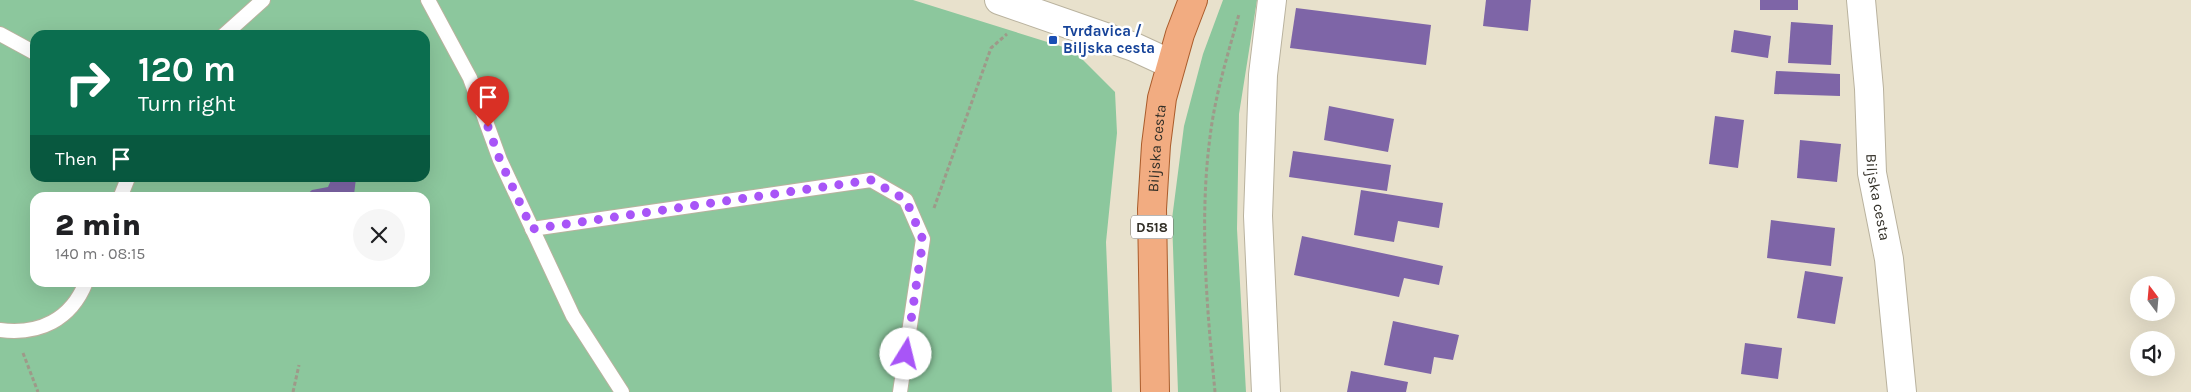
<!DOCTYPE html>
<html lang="en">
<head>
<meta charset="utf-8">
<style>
  :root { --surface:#fff; --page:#f6f6f6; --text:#202124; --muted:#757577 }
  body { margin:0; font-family:Karla,sans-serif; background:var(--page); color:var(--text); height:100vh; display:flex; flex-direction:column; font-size:19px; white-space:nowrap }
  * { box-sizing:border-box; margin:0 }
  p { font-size:16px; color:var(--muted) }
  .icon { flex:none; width:28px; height:28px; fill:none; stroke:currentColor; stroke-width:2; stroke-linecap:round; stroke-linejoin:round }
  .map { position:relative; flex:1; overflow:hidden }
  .sheet { position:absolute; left:30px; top:192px; width:400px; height:95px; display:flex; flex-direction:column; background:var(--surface); border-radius:15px; box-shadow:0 5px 20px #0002 }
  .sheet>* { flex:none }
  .hud { position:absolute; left:30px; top:30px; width:400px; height:152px; border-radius:15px; box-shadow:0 5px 20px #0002; background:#0b6e4f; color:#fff; overflow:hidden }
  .needle { width:32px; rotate:344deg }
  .fabs { position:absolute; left:2130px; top:276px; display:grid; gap:10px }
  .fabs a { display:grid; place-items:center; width:45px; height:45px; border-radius:50%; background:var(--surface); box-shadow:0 5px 20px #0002; font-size:25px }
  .pin { position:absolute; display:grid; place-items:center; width:42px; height:42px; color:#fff; margin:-51px -21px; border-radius:50% 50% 50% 0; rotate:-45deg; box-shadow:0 0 5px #0007 }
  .pin .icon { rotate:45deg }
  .me { position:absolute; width:55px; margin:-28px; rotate:9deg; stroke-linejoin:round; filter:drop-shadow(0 0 4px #0008) }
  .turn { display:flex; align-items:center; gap:18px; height:105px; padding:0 25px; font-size:22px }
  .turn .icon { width:65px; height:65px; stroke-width:2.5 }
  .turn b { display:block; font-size:35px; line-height:42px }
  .then { display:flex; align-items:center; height:48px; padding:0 25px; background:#0003; gap:10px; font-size:19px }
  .round { display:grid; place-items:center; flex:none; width:52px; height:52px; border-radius:26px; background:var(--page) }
  .head { display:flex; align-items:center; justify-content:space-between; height:85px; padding:0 25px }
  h1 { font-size:30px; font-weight:800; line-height:38px }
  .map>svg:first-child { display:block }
  .green { fill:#8cc79d; fill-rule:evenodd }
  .building { fill:#7e65a7 }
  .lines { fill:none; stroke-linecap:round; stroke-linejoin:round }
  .lane-casing { stroke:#b9b29e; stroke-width:16 }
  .street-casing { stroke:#b9b29e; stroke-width:30 }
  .primary-casing { stroke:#aa5c2b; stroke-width:30 }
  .path { stroke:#9e9989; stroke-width:3; stroke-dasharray:4 2.5; stroke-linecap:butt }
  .lane { stroke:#fff; stroke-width:14 }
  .street { stroke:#fff; stroke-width:28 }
  .primary { stroke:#f2ac81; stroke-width:28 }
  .route { stroke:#a855f7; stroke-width:9; stroke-dasharray:0 16.2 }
  .transit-dot { fill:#1a4fb4; stroke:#fff; stroke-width:2 }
  .labels { text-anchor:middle; stroke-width:5; stroke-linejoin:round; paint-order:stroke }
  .shield { fill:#fff; stroke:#706d68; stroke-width:1 }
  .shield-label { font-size:14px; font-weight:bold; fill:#322f27 }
  .transit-label { font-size:15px; font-weight:bold; fill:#164399; stroke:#fff; text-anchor:start }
  .street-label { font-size:15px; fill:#322f27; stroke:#fff }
</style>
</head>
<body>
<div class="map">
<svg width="2191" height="392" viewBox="0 0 2191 392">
  <rect width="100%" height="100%" fill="#e8e1cc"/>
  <g class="green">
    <path d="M0 0H913L1073 50 1115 92 1117 133 1106 242 1112 392H0ZM35 35H425V178H35ZM35 198H425V282H35Z"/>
    <path d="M1223 0H1257L1239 114 1237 229 1246 392H1178L1172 219 1184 126 1203 54Z"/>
  </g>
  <g class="building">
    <path d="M1486 0H1531L1528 31 1483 26Z"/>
    <rect x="1760" y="0" width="38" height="10"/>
    <path d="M1296 8 1431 25 1426 65 1290 48Z"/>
    <path d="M1791 22 1833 25 1831 65 1788 63Z"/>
    <path d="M1734 30 1771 36 1768 58 1731 52Z"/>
    <path d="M1776 71 1840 74V96L1774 94Z"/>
    <path d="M1329 106 1394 119 1388 152 1324 140Z"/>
    <path d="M1715 116 1744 120 1738 168 1709 164Z"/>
    <path d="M1800 140 1841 144 1837 182 1797 178Z"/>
    <path d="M1293 151 1391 165 1387 191 1289 177Z"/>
    <path d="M332 178H356L354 195 359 198H303L312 190 328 187Z"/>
    <path d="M1361 190 1443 203 1439 228 1398 221 1394 242 1354 235Z"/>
    <path d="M1771 220 1835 228 1831 266 1767 258Z"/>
    <path d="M1302 236 1443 266 1439 285 1404 278 1399 297 1294 275Z"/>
    <path d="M1805 271 1843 277 1835 324 1797 318Z"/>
    <path d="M1393 321 1459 335 1453 360 1434 357 1431 374 1384 365Z"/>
    <path d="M1745 343 1782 348 1778 379 1741 374Z"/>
    <path d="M1351 371 1408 382 1406 392H1347Z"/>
  </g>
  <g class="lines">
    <g class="lane-casing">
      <g id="lane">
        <path d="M428 0 470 78 500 160 573 316 622 392"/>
        <path d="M0 34 35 53"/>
        <path d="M224 35 263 0"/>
        <path d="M120 198 128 178"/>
        <path d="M532 229 871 180 906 200 923 239 900 392"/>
        <path d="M0 330C39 335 71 320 86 282"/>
      </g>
    </g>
    <g class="street-casing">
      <g id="street">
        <path d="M999 0 1134 47 1171 64"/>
        <path id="s1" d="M1861 0 1869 89 1872 173 1889 259 1902 392"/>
        <path d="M1266 392 1258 216 1263 75 1272 0"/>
      </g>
    </g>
    <g class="primary-casing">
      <g id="primary">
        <path id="s2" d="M1155 392 1152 209 1156 145 1162 98 1180 34 1193 0"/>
      </g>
    </g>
    <g class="path">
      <path d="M934 208 991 48 1007 34"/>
      <path d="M23 353 38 392"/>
      <path d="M293 392 299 365"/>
      <path d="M1215 392C1207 308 1199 221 1210 137 1215 95 1228 54 1239 14"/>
    </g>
    <use href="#lane" class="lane"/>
    <use href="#street" class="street"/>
    <use href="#primary" class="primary"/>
  </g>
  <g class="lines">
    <path class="route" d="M488 127 500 160 532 229 871 180 906 200 923 240 906 354"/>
  </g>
  <rect class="transit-dot" x="1048" y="35" width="10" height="10" rx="2.5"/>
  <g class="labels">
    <rect class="shield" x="1131" y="215.5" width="42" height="23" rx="4"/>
    <g class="shield-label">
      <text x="1152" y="232">D518</text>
    </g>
    <g class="transit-label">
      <text x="1063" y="36">Tvrđavica /<tspan x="1063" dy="17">Biljska cesta</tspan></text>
    </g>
    <g class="street-label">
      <text dy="5" stroke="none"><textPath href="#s2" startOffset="244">Biljska cesta</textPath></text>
      <text dy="5" stroke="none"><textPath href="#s1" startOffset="198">Biljska cesta</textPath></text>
    </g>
  </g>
</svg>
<div class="fabs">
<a><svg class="needle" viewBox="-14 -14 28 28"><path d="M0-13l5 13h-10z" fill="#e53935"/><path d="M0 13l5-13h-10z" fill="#757577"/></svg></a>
<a><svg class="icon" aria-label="sound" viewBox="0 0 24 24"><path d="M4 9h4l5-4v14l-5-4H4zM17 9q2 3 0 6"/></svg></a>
</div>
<div class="pin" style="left:488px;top:127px;background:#d93025"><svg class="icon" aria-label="arrive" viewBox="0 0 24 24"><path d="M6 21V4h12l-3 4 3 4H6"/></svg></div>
<svg class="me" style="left:906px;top:354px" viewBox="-20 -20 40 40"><circle r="19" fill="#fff"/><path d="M0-13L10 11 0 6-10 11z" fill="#a855f7"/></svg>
<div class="hud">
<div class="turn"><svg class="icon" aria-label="right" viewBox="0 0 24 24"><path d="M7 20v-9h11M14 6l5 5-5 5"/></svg><div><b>120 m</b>Turn right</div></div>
<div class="then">Then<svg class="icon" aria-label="arrive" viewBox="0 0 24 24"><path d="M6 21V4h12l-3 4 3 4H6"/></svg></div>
</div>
<section class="sheet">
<div class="head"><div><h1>2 min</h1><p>140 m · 08:15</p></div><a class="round"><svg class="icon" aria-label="close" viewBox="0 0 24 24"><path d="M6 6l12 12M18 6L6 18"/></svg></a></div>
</section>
</div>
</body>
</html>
